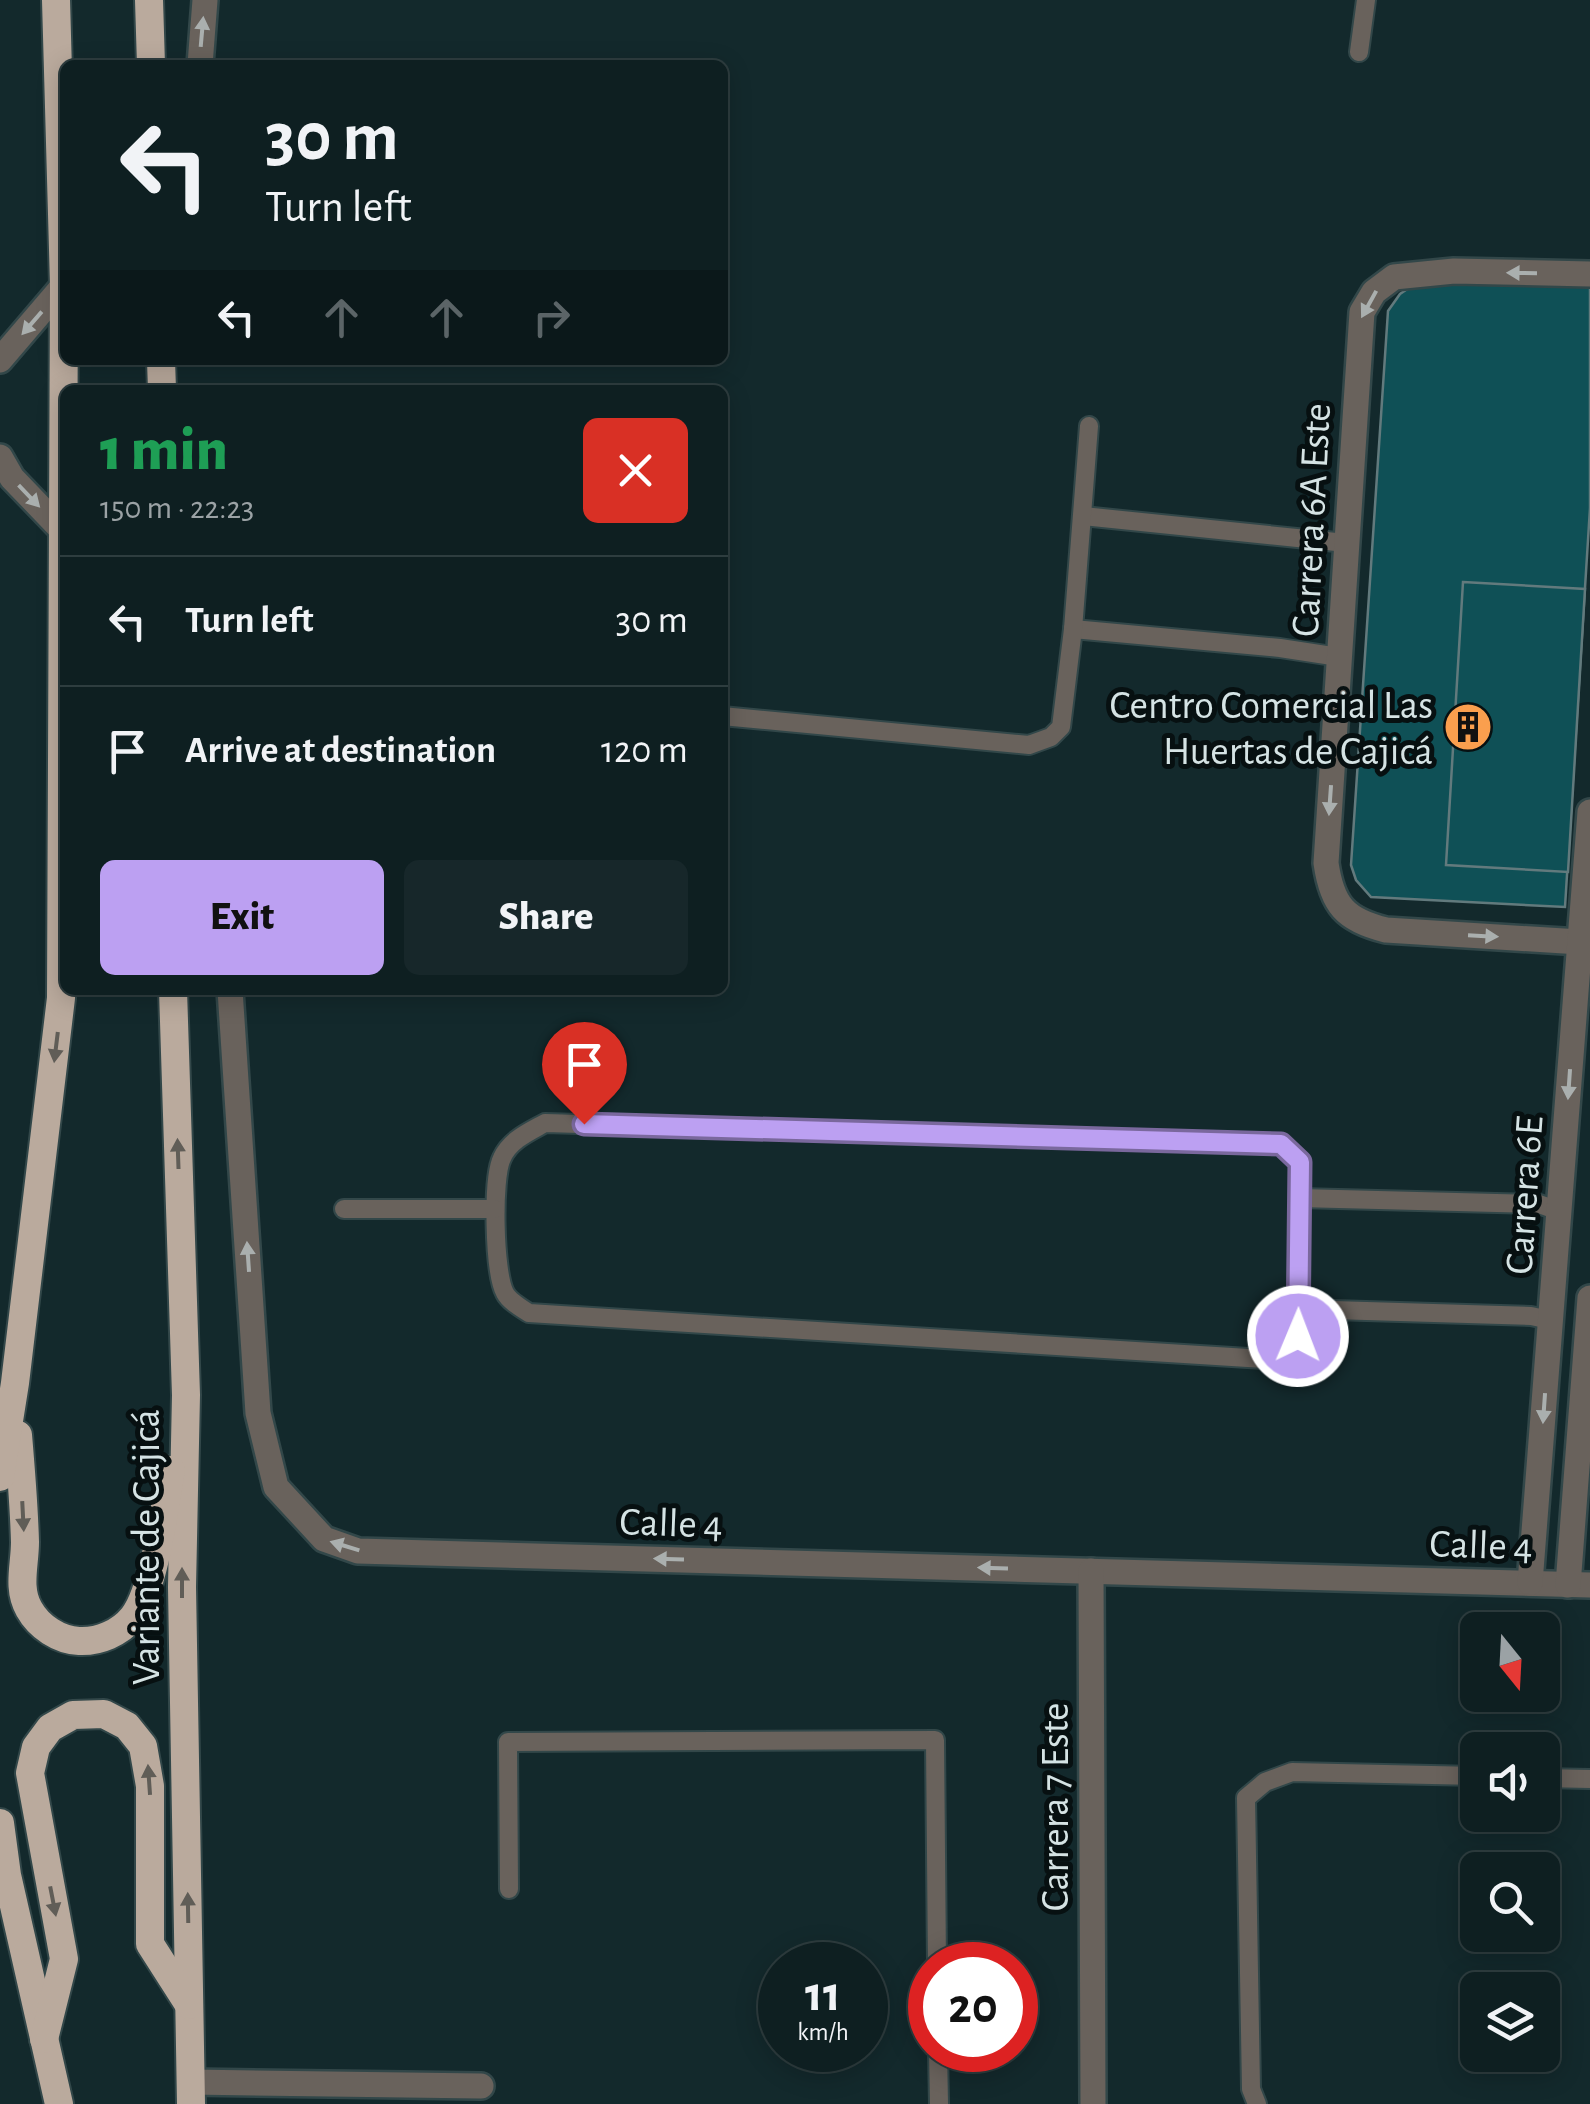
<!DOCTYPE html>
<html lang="en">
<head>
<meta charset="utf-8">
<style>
  :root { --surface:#0e1f21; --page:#17272a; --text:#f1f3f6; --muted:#9ba2a5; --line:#2e3d3f; --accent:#bca0f2 }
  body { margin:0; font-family:"Alegreya Sans",sans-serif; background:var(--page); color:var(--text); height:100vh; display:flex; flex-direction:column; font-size:38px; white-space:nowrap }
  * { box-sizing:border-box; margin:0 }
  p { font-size:32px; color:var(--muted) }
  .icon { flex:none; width:55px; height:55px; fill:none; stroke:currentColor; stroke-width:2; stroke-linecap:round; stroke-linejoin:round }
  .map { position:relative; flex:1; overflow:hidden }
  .details { position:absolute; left:60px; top:385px; width:668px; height:610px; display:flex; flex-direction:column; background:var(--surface); border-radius:15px; box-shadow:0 5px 25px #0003,0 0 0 2px var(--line) }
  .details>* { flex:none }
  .top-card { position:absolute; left:60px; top:60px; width:668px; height:305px; border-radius:15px; box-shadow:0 5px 25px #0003,0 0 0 2px var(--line); background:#0e1f21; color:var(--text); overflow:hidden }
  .needle { width:65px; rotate:162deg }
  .buttons { position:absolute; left:1460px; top:1612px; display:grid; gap:20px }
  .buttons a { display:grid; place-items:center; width:100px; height:100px; border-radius:15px; background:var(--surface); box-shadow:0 5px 25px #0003,0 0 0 2px var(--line); font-size:50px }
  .speed { position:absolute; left:758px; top:1942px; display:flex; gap:20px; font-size:50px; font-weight:700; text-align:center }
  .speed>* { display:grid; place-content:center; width:130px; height:130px; border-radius:50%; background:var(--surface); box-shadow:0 5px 25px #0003,0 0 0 2px var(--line); line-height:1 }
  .speed small { font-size:25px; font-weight:400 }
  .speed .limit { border:15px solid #d22; background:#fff; color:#111 }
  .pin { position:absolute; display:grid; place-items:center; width:85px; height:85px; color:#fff; margin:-102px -42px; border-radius:50% 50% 50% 0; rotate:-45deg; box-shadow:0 0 10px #0007 }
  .pin .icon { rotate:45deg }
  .me { position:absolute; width:110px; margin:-55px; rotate:1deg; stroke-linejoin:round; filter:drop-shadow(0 0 8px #0008) }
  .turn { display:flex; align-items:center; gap:35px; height:210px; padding:0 40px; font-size:45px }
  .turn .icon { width:130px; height:130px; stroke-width:2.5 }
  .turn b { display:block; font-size:70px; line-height:85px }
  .lanes { display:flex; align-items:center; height:95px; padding:0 40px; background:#0003; justify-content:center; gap:50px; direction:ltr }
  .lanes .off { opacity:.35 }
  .round { display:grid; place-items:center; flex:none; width:105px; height:105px; border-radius:15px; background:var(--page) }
  .headline { display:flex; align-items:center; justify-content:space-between; height:170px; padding:0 40px }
  h1 { font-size:60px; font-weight:800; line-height:75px; color:#1e9e55 }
  .cta { display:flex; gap:20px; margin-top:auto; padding:20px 40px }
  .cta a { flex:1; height:115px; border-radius:15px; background:var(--accent); color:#111; font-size:40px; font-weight:800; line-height:115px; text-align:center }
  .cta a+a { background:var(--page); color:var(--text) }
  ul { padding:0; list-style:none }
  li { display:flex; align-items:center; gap:30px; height:130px; padding:0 40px; border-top:2px solid var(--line) }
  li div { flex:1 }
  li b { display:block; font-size:38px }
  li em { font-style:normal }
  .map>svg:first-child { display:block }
  .building { fill:#0f5056; stroke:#627a7d; stroke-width:2.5 }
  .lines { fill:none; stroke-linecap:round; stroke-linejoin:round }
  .service-casing { stroke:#324749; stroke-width:22 }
  .minor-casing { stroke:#324749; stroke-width:30 }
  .trunk-casing { stroke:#324749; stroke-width:32 }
  .service { stroke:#69625c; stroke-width:18 }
  .minor { stroke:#69625c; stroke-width:25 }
  .trunk { stroke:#baaa9d; stroke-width:28 }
  .oneway { fill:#aaafae }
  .oneway2 { fill:#605d57 }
  .route-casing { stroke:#7a689d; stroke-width:25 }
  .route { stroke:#bca0f2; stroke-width:18 }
  .labels { text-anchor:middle; stroke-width:10; stroke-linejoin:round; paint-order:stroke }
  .street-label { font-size:40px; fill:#d5e3e4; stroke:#071011 }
  .poi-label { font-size:40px; fill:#d5e3e4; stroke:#071011; text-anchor:end }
</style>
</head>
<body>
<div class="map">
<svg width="1590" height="2104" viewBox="0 0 1590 2104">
  <rect width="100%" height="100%" fill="#13292c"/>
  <g class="building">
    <path d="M1419 281 1590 287V508L1565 907 1371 897 1356 880 1351 865 1388 311 1400 294Z"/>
    <path d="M1463 582 1585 589 1568 872 1446 865Z"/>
  </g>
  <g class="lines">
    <g class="service-casing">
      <g id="service">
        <path d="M1359 52 1366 0"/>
        <path d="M1083 516 1346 543"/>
        <path d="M1073 629 1280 648 1339 657"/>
        <path d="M722 716 1029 745 1051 737 1061 727 1073 629 1089 426"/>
        <path d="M545 1123 1281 1144 1300 1162 1298 1336 1285 1350 1264 1359 529 1313C521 1308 509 1301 505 1293 494 1273 492 1178 502 1158 510 1140 529 1132 545 1123Z"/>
        <path d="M1299 1198 1539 1204 1559 1211"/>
        <path d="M344 1209H495"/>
        <path d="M1299 1309 1531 1316 1550 1320"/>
        <path d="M1542 1778 1590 1779"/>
        <path d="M509 1889 508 1742 935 1740 937 1965"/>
        <path d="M938 2050 939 2104"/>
        <path d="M1257 2104 1251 2089 1246 1798 1265 1782 1292 1772 1478 1776"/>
      </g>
    </g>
    <g class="minor-casing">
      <g id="minor">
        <path d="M200 65 205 0"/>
        <path d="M0 360 64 285"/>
        <path d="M0 457 12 478 64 532"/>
        <path d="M1580 942 1386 930C1345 920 1332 905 1326 863L1362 312 1374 292 1394 277 1454 271 1590 274"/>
        <path d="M230 990 258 1413 276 1487 324 1539 358 1551 1590 1585"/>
        <path d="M1091 1571 1093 2104"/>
        <path d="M1530 1583 1590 812"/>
        <path d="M1568 1585 1590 1298"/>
        <path d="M190 2082 481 2086"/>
      </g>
    </g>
    <g class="trunk-casing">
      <g id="trunk">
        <path d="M149 0 151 65"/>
        <path d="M161 360 162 390"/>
        <path d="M173 990 186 1395 182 1587 191 2104"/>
        <path d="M18 1435C21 1470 24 1506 25 1542 25 1565 17 1588 29 1609 39 1627 59 1640 79 1641 99 1642 120 1633 133 1617 154 1591 165 1505 171 1470"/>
        <path d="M0 1477 15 1383 61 998 64 285 56 0"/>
        <path d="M0 1823 7 1875 59 2104"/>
        <path d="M44 2039 64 1959 30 1773 36 1747 50 1728 73 1715 104 1714 127 1726 143 1746 150 1786V1944L189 2005"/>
      </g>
    </g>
    <use href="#service" class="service"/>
    <use href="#minor" class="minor"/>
    <use href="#trunk" class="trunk"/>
  </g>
  <defs><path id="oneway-solid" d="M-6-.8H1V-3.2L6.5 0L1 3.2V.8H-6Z" transform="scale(2.5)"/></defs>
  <g class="oneway">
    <use href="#oneway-solid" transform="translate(202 32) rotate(-85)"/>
    <use href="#oneway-solid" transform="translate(1522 273) rotate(-179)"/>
    <use href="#oneway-solid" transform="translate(1369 304) rotate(119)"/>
    <use href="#oneway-solid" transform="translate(32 323) rotate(131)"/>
    <use href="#oneway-solid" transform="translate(29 496) rotate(46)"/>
    <use href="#oneway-solid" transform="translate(1330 800) rotate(94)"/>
    <use href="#oneway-solid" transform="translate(1483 936) rotate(3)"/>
    <use href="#oneway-solid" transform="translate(1569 1084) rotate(94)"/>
    <use href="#oneway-solid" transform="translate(248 1257) rotate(-94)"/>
    <use href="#oneway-solid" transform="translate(1544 1408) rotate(94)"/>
    <use href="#oneway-solid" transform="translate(345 1546) rotate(-163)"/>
    <use href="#oneway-solid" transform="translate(669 1559) rotate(-178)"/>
    <use href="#oneway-solid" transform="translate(993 1568) rotate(-178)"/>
  </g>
  <g class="oneway2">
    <use href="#oneway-solid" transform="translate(56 1047) rotate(97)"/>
    <use href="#oneway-solid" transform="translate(178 1154) rotate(-92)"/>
    <use href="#oneway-solid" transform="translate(23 1516) rotate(87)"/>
    <use href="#oneway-solid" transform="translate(182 1583) rotate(-90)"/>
    <use href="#oneway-solid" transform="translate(149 1780) rotate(-94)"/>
    <use href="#oneway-solid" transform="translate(53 1901) rotate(79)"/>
    <use href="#oneway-solid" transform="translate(188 1908) rotate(-91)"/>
  </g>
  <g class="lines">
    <g class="route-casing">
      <path id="route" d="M584 1124 1281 1144 1300 1162 1298 1336"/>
    </g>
    <use href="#route" class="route"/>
  </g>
  <defs>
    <g id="building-disc" transform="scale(2.5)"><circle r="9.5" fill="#fa9f4e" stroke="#071011"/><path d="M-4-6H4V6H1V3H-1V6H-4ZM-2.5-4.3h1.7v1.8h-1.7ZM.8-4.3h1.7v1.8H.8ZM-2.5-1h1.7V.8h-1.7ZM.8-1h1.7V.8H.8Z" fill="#111"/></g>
  </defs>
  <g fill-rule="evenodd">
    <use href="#building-disc" x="1468" y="727"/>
  </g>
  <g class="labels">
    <g class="street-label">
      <text transform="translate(1310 520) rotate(-87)" y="14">Carrera 6A Este</text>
      <text transform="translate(1523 1195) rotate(-86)" y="14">Carrera 6E</text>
      <text transform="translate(671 1522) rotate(2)" y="14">Calle 4</text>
      <text transform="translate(1481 1544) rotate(2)" y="14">Calle 4</text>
      <text transform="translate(145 1547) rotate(-90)" y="14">Variante de Cajicá</text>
      <text transform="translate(1054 1807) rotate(-90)" y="14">Carrera 7 Este</text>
    </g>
    <g class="poi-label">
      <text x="1433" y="718">Centro Comercial Las<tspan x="1433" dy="46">Huertas de Cajicá</tspan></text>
    </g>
  </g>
</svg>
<div class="buttons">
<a><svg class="needle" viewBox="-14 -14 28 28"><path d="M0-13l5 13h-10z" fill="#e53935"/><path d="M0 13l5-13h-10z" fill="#9ba2a5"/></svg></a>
<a><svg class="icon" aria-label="sound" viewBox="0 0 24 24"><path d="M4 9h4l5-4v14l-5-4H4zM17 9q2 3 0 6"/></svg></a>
<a><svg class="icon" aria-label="search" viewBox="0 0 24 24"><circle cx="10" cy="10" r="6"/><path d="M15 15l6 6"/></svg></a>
<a><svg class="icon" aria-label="layers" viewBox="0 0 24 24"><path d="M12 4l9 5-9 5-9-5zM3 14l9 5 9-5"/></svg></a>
</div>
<div class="speed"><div>11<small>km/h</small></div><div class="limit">20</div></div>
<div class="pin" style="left:584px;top:1124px;background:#d93025"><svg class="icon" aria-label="arrive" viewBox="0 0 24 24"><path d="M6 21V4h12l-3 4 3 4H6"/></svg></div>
<svg class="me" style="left:1298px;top:1336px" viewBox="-20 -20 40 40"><circle r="17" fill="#bca0f2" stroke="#fff" stroke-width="3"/><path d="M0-11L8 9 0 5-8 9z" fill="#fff"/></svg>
<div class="top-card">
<div class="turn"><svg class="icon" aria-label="left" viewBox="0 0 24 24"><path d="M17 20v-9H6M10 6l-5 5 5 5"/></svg><div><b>30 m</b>Turn left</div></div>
<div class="lanes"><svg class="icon" aria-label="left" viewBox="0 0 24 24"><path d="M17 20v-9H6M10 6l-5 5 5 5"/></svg><svg class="icon off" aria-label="ahead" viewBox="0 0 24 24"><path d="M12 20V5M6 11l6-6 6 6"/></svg><svg class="icon off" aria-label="ahead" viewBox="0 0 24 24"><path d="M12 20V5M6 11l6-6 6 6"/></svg><svg class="icon off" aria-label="right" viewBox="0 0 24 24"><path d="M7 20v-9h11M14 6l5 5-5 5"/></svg></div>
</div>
<section class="details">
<div class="headline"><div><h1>1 min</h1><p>150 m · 22:23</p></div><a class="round" style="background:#d93025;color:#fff"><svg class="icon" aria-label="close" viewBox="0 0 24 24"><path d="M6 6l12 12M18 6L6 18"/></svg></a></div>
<ul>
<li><svg class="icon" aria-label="left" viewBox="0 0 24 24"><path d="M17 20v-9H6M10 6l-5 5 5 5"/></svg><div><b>Turn left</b></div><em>30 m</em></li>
<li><svg class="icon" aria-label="arrive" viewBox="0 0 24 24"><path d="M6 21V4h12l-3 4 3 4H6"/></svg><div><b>Arrive at destination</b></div><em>120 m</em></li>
</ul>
<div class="cta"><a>Exit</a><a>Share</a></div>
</section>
</div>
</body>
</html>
